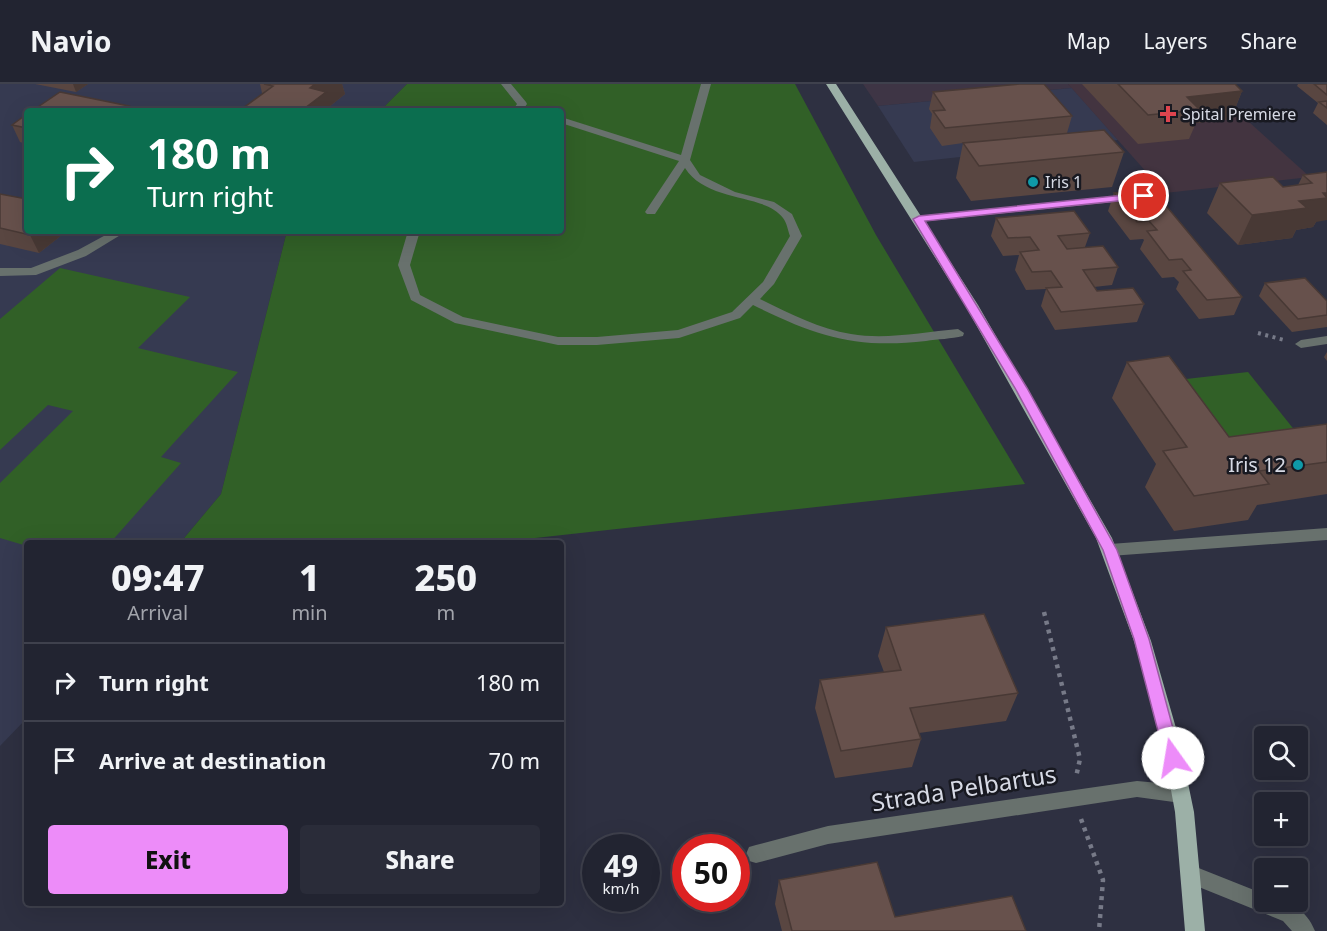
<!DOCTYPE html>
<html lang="en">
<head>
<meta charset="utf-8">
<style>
  :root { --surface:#222431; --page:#2a2c39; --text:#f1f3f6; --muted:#a2a4ab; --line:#3f414d; --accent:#ed8cf9 }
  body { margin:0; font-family:"Noto Sans",sans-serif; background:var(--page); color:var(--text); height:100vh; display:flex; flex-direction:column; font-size:22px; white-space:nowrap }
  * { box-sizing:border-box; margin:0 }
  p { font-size:20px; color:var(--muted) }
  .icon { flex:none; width:33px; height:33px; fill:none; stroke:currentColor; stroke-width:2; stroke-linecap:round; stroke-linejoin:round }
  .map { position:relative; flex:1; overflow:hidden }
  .details { position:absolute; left:24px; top:456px; width:540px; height:366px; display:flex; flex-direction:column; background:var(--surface); border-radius:6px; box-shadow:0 6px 24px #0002,0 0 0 2px var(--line) }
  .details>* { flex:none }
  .guide { position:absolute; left:24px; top:24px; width:540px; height:126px; border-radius:6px; box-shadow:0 6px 24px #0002,0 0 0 2px var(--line); background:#0b6e4f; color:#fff; overflow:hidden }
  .tools { position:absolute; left:1254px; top:642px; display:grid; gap:12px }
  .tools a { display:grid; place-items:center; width:54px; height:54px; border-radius:6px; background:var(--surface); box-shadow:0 6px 24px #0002,0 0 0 2px var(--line); font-size:30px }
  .speed { position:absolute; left:582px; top:750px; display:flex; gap:12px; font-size:30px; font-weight:700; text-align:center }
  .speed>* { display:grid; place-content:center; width:78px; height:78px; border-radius:50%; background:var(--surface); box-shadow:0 6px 24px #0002,0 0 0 2px var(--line); line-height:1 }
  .speed small { font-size:15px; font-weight:400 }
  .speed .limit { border:9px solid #d22; background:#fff; color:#111 }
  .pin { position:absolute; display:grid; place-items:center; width:51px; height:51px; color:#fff; margin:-26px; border:3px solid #fff; border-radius:50%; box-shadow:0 2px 6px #0007 }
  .me { position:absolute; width:66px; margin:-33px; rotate:347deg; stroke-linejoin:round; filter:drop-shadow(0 0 4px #0008) }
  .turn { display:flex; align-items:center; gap:21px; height:126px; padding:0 24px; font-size:27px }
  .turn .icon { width:78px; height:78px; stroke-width:2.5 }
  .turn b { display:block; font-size:42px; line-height:51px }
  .eta { display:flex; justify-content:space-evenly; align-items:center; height:102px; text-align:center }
  .eta b { font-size:36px; font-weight:800; line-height:42px }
  .cta { display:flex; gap:12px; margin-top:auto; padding:12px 24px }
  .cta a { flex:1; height:69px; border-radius:6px; background:var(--accent); color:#111; font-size:24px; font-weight:800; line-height:69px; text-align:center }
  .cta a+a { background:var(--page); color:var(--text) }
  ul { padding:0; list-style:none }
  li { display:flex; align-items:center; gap:18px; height:78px; padding:0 24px; border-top:2px solid var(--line) }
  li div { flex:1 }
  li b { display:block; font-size:22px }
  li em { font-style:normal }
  header { display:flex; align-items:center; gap:36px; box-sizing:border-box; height:84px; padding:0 30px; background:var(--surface); border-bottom:2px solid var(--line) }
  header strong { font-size:28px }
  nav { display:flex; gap:33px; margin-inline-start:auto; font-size:21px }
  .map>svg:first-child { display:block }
  .commercial { fill:#3e3545 }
  .built { fill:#363a51 }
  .medical { fill:#433440 }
  .green { fill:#316027 }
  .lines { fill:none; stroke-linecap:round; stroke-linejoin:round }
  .path-far1 { stroke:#777a88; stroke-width:4; stroke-dasharray:3 4.5; stroke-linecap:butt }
  .path { stroke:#777a88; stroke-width:4.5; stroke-dasharray:4 5; stroke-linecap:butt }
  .minor { fill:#68716d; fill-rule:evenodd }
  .major { fill:#9cb0a7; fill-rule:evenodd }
  .wall { fill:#594641 }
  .shaded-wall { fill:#483935 }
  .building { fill:#67514c; stroke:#483935; stroke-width:1.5 }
  .route { fill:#ed8cf9; stroke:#9a5ba2; stroke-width:1.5 }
  .health-dot { fill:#e0444e; stroke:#181921; stroke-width:2 }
  .culture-dot { fill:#0f9aa8; stroke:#181921; stroke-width:2 }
  .labels { text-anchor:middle; stroke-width:5; stroke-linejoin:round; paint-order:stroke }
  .far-poi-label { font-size:16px; fill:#d7dae5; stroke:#181921; text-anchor:start }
  .poi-label { font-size:20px; fill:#d7dae5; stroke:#181921; text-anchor:end }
  .near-street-label { font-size:24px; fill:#d7dae5; stroke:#181921 }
</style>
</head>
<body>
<header>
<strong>Navio</strong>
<nav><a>Map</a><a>Layers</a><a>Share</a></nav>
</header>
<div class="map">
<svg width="1327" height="847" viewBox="0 0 1327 847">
  <rect width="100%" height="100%" fill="#2e3041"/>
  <path class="commercial" d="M863 0H1068L1072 4 878 22Z"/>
  <g class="built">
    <path d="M0 0H407L380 27H27V147H287L221 410 180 459H27V634L0 662Z"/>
    <path d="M1072 4 1118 56 914 78 878 22Z"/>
  </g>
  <path class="medical" d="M1068 0H1207L1310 93 1165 109Z"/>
  <g class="green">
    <path d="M407 0H795L876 151 1025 400 490 459H180L221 410 287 147H561V27H380Z"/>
    <path d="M60 184 190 213 138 264 238 288 161 373 181 379 110 459H27V462L0 454V399L73 327 48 321 0 366V235Z"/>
    <path d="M1248 288 1304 358 1237 366 1186 295Z"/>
  </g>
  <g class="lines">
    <path class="path-far1" d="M1258 249 1284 256"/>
    <g class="path">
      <path d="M1044 528 1080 675 1076 693"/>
      <path d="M1081 735 1103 796 1099 847"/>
    </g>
    <g class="minor">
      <path d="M501 0H511L526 18 527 20 522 27H512L517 20Z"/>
      <path d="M701 0H711L690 76 700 91 735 108 774 118 792 130 802 152 774 200 760 215C789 229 819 245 851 250 886 256 923 248 958 245L964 249 963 252C951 255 938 255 926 257 855 265 816 252 753 221L740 234 679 254 597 261H558L455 239 411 216 398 181 408 147H420L410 181 420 211 463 233 558 253H597L678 246 732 228 763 198 790 152C788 147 787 139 783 134 765 109 707 119 685 84L655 130H647L645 128 679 77 561 39V33L681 71Z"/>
      <path d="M1130 111 1134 112V116L919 138 913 135 919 132Z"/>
      <path d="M113 147H127L86 172 36 191 0 192V184H31L78 166Z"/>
      <path d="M1327 252V260L1301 264 1295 260 1301 256Z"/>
      <path d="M1327 444V456L1110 472 1105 470 1102 466 1105 462 1110 460Z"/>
      <path d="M1137 697 1181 701 1188 704 1190 710 1188 716 1181 719 1137 713 828 760 756 779 749 777 746 770 749 763 756 761 828 742Z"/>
      <path d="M1191 781 1264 810V818C1289 818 1305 823 1315 847H1292L1283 837 1184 797 1181 790 1184 783Z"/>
    </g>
    <path class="major" d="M826 0H836L978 221 1112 454 1151 557 1178 651 1194 728 1205 847H1185L1175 728 1161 651 1134 557 1096 454 965 221Z"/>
  </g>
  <g class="wall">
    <path d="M35 0H88L76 8Z"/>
    <path d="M260 0H342L345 10 329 23 262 9Z"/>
    <path d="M1082 0H1235L1242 7 1231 35 1196 39 1189 55 1138 60Z"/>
    <path d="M1298 0H1327V41L1313 29 1318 19 1297 2Z"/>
    <path d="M933 8 1072 32 1067 49 1124 68 1112 103 971 117 956 94 963 59 942 62 930 44 932 30 929 25Z"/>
    <path d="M27 30V60L20 58 12 41Z"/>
    <path d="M1327 88 1316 138 1313 143 1296 146 1292 154 1238 161 1207 129 1220 99 1283 103 1298 101 1303 91Z"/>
    <path d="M1114 109 1242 213 1234 231 1199 235 1176 205 1179 198 1174 193 1162 194 1140 165 1144 156 1143 155 1130 156 1108 127Z"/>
    <path d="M0 110 27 147H67L39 169 0 160Z"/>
    <path d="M996 134 1090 149 1085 163 1118 183 1112 201 1094 203 1097 207 1144 220 1137 238 1055 246 1041 222 1046 205 1026 206 1015 186 1019 171 1003 172 991 152Z"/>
    <path d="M1265 199 1327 217V243L1292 248 1259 212Z"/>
    <path d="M1327 268V277L1324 273Z"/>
    <path d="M1127 278 1229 353 1327 340V410L1257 421 1248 436 1174 447 1145 403 1156 380 1112 314Z"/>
    <path d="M886 543 1018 609 1006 637 919 649 921 655 912 683 835 694 815 624 820 596 884 588 878 572Z"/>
    <path d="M779 796 895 833 1026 847H782L775 820Z"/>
  </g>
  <g class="shaded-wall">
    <path d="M73 0H88L76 8Z"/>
    <path d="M315 0H342L345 10 329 23 330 27H301L310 4Z"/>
    <path d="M1242 7 1231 35 1196 39 1200 26 1187 13Z"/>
    <path d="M129 22 131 27H123Z"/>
    <path d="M1323 109H1327V136L1316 138 1313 143 1296 146 1292 154 1238 161 1252 131 1299 117Z"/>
    <path d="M36 147H67L39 169 30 151Z"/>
  </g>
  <g class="building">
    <path d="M264 0H315L310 4 326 8 301 27H239L273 2Z"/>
    <path d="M1020 0H1044L1072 32 945 44 933 27 945 26 933 8Z"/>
    <path d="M1118 0H1235L1242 7 1187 13 1200 26 1148 31Z"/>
    <path d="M1314 0H1327V11Z"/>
    <path d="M60 8 129 22 123 27H32Z"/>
    <path d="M1327 17V24L1319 18Z"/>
    <path d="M27 30V44L12 41Z"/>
    <path d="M1104 46 1124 68 979 82 963 59Z"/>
    <path d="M1327 88V109H1323L1327 114 1299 117 1307 124 1252 131 1220 99 1273 93 1283 103 1312 99 1303 91Z"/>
    <path d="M1153 106 1242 213 1207 216 1183 187 1191 186 1182 175 1169 176 1147 147 1157 146 1149 137 1137 138 1114 109Z"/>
    <path d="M0 110 27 115V147H36L30 151 0 144Z"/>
    <path d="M1074 127 1090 149 1058 152 1067 165 1103 162 1118 183 1083 186 1097 207 1133 204 1144 220 1061 228 1046 204 1062 203 1051 187 1032 188 1020 168 1039 166 1030 153 1008 154 996 134Z"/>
    <path d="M1305 194 1327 217V231L1298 235 1265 199Z"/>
    <path d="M1169 272 1229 353 1327 340V378L1259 387 1269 400 1194 412 1163 367 1187 363 1127 278Z"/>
    <path d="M984 530 1018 609 910 624 921 655 841 667 820 596 901 586 886 543Z"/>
    <path d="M877 778 895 833 1012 812 1026 847H792L779 796Z"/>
  </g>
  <path class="route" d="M1144 109 1149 112 1147 114 925 137 1027 304 1117 466 1149 555 1181 674 1179 679 1173 681 1167 679 1165 674 1134 555 1103 466 1015 304 913 135 919 132Z"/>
  <path class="health-dot" d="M1165 21h6v6h6v6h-6v6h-6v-6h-6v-6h6z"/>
  <g class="culture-dot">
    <circle cx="1033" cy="98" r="6"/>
    <circle cx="1298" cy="381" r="6"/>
  </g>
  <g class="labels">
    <g class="far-poi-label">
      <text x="1182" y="36">Spital Premiere</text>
      <text x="1045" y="104">Iris 1</text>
    </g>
    <g class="poi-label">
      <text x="1286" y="388">Iris 12</text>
    </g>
    <g class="near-street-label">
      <text transform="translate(964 705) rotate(-9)" y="8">Strada Pelbartus</text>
    </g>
  </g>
</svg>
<div class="tools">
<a><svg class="icon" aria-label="search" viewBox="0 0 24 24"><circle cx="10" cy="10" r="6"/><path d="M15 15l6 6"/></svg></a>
<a>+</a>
<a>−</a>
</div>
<div class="speed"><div>49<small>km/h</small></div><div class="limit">50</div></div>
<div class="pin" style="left:1144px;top:112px;background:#d93025"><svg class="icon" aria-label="arrive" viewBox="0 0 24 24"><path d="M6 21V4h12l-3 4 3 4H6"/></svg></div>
<svg class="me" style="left:1173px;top:674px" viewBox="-20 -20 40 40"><circle r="19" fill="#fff"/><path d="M0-13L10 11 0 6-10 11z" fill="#ed8cf9"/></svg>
<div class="guide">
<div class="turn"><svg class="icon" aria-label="right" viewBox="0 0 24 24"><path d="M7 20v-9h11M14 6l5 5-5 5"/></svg><div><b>180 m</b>Turn right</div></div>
</div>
<section class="details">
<div class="eta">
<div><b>09:47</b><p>Arrival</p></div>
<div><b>1</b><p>min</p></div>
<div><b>250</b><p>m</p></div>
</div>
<ul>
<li><svg class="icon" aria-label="right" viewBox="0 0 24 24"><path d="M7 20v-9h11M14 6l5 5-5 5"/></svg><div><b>Turn right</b></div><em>180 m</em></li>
<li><svg class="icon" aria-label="arrive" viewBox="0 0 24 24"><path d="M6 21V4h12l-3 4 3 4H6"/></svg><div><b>Arrive at destination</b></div><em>70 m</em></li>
</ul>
<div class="cta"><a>Exit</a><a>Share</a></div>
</section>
</div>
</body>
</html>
